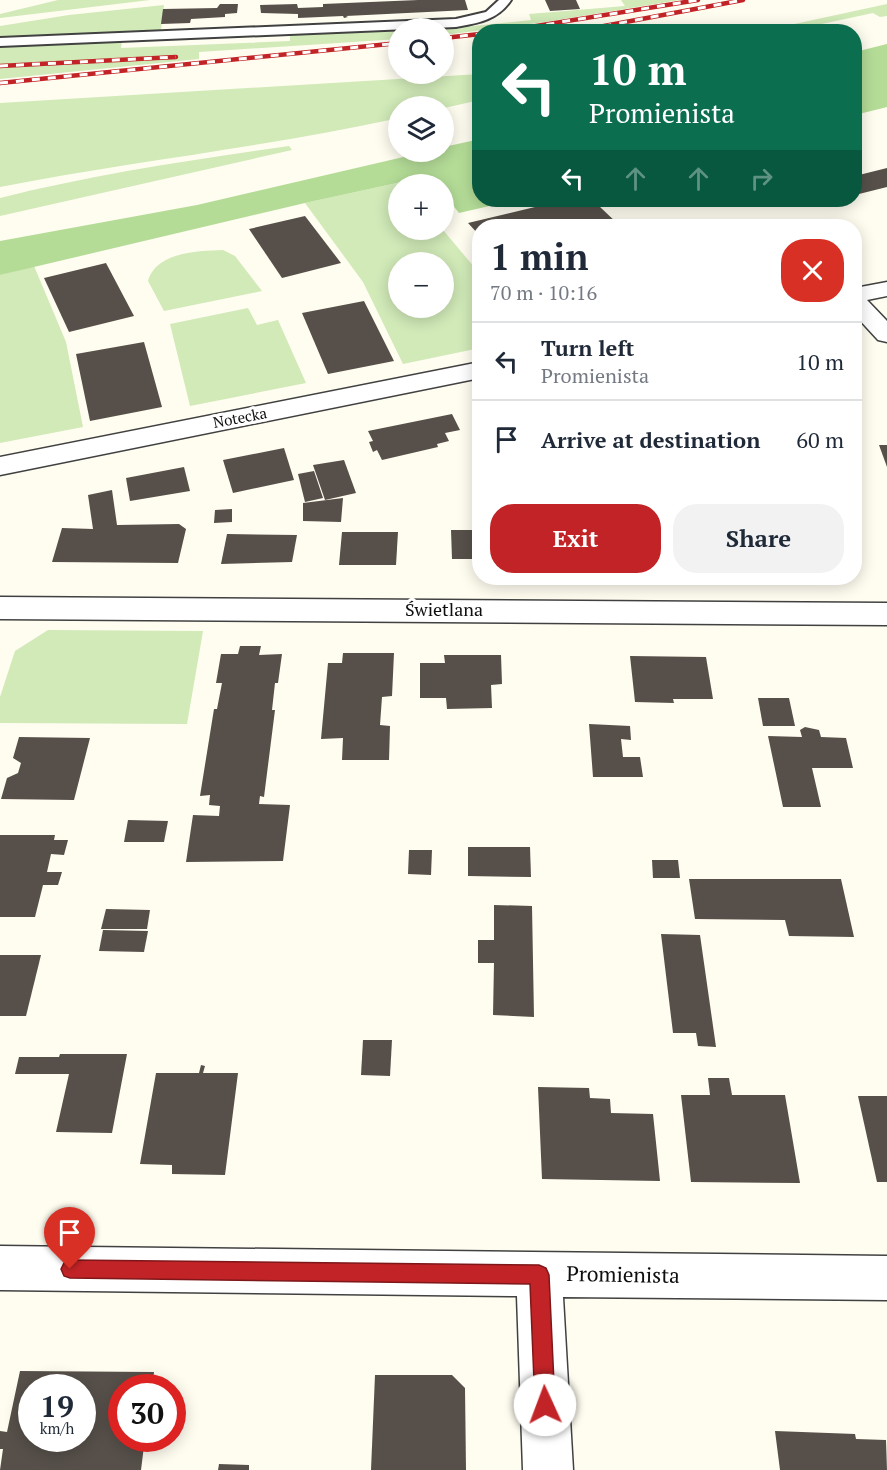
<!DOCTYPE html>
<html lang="en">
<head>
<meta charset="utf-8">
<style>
  :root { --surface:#fff; --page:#f2f2f3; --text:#1f2937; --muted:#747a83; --line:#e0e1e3; --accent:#c22326 }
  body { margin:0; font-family:"PT Serif",serif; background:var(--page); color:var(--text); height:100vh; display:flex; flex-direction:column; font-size:22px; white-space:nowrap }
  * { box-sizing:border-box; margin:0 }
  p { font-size:20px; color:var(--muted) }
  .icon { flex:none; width:33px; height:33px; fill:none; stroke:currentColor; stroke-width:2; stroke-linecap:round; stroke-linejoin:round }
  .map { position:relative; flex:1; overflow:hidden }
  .details { position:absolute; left:472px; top:219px; width:390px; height:366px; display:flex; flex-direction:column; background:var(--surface); border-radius:24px; box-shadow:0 3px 15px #0003 }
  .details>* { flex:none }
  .hud { position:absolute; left:472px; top:24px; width:390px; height:183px; border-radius:24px; box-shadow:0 3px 15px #0003; background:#0b6e4f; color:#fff; overflow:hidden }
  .buttons { position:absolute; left:388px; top:18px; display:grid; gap:12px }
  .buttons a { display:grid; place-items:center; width:66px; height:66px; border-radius:50%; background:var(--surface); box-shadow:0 3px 15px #0003; font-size:30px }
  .speed { position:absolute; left:18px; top:1374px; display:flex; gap:12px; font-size:30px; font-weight:700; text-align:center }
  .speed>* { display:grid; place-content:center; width:78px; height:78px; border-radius:50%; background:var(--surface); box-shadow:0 3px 15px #0003; line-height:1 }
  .speed small { font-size:15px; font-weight:400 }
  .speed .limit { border:9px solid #d22; background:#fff; color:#111 }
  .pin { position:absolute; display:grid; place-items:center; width:51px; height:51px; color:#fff; margin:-62px -26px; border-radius:50% 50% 50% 0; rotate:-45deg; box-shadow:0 0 6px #0007 }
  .pin .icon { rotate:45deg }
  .me { position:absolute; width:66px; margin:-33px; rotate:358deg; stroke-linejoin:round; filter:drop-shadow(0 0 4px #0008) }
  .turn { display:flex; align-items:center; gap:21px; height:126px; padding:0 18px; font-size:27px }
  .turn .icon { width:78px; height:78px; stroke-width:2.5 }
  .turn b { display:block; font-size:42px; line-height:51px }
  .lanes { display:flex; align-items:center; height:57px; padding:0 18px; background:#0003; justify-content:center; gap:30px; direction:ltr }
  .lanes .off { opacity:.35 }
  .round { display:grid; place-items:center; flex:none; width:63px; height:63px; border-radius:24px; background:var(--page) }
  .head { display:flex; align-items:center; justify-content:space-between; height:102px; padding:0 18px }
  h1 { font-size:36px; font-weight:800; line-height:45px }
  .action { display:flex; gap:12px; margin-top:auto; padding:12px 18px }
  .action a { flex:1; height:69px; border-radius:24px; background:var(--accent); color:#fff; font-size:24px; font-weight:800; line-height:69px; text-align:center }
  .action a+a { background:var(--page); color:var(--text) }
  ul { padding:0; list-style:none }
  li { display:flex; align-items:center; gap:18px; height:78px; padding:0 18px; border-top:2px solid var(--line) }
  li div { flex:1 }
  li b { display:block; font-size:22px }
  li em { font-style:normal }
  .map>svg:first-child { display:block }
  .green { fill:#d1eab8; fill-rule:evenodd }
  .forest { fill:#b4dc97 }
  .building { fill:#57504a; fill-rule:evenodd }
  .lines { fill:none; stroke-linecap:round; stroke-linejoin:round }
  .service-casing { stroke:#414141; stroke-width:4 }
  .minor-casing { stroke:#414141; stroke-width:3 }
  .service { fill:#fff; fill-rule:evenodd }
  .minor { fill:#fff; fill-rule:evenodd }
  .rail-casing { stroke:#c22326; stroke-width:4.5 }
  .rail { stroke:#fff; stroke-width:3; stroke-dasharray:8; stroke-linecap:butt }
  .route { fill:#c22326; stroke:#7e1719; stroke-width:1.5 }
  .labels { text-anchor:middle; stroke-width:6; stroke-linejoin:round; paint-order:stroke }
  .far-street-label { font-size:15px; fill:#0e0e0e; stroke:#fff }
  .street-label { font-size:18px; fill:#0e0e0e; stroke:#fff }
  .near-street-label { font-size:21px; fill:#0e0e0e; stroke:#fff }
</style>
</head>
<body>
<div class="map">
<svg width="887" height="1470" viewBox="0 0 887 1470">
  <rect width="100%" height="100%" fill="#fffcf0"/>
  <g class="green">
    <path d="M58 0H150L0 18V14Z"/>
    <path d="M621 0H680L545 22 444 35V29L531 20 529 14 625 6Z"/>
    <path d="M887 4V16L880 17 873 13 789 31H762Z"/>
    <path d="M164 5 161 30 0 37V26L69 15Z"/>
    <path d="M399 31V39L199 52V59L0 79V47L4 46 122 41 121 48 290 41V35Z"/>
    <path d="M480 74V100L444 108 399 106V118C267 147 133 161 0 187V103Z"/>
    <path d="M289 146 292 150 0 216V198C95 174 192 160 289 146Z"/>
    <path d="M429 176 436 184H399V230H443L480 274V348L403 364 363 282 305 203ZM399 262H444V308H399Z"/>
    <path d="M223 250 235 256 262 291 164 311 148 281C156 252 198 251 223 250Z"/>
    <path d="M34 266 66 342 83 427 0 443V275Z"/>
    <path d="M248 308 257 325 278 320 306 383 190 406 170 324Z"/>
    <path d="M48 630 203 631 187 724 0 723V697L15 651Z"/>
  </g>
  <g class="forest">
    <path d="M887 44V107L855 115V52Z"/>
    <path d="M480 139V200H515L459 213 444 194V184H436L429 176 305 203 0 275V241L197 205 425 152H444V147Z"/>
  </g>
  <g class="building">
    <path d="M418 0H465L468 10 346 16 348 17 344 18 343 16 298 18V14L261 13 260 5 297 4 298 8 323 7V4Z"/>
    <path d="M545 0H576L580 9 550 11Z"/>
    <path d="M220 4H238L237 13 225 14V17L191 19 190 23 161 24 163 9 217 8Z"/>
    <path d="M887 168V187L855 195V176Z"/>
    <path d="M564 200H622L599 206 618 224 608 226H480V236L468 223Z"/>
    <path d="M305 216 341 263 282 278 249 229Z"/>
    <path d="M106 263 134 316 69 332 44 278Z"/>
    <path d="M364 301 394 361 328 374 302 313Z"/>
    <path d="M144 342 162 407 90 421 76 354Z"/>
    <path d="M452 414 460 430 445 433 449 441 437 444 438 447 382 460 377 450 373 452 369 442 373 441 368 431Z"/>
    <path d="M879 445H887V467Z"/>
    <path d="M284 448 294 480 233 493 223 460Z"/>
    <path d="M344 460 356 493 325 500 313 465Z"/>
    <path d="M184 467 190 491 130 501 126 478Z"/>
    <path d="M314 471 323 498 305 502 298 474Z"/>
    <path d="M112 490 117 525 179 524 186 529 178 563 52 562 62 528 93 529 88 495Z"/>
    <path d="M343 498 341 522 303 521V503Z"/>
    <path d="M232 509V522L214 523 215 510Z"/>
    <path d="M451 530H480V565L478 559H452Z"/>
    <path d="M342 532H398L396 565H339Z"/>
    <path d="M227 534 297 535 292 562 221 564Z"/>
    <path d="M240 646H261L259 655 282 654 278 683H275L272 710H275L264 797 260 796 259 804 290 805 283 861 186 862 193 815 219 816 220 806 209 805 210 795 200 796 214 709H217L222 683H216L221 654H238Z"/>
    <path d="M343 653H394L392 696 382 697 380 725 390 726 389 760H342L343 738 321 739 328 663H342Z"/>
    <path d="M444 655H501L502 684 491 685 492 708 447 709 446 698H420V663H445Z"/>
    <path d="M630 656 706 657 713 699H673L674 703 635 702Z"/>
    <path d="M758 698H789L795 726H763Z"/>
    <path d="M589 724 630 726 631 740 621 739 623 757H640L643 777H593Z"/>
    <path d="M805 727 819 730 821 737 846 738 853 768H812L821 807H783L768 736 802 737 800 730Z"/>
    <path d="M19 737 90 738 74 800 1 799 7 778 18 773 21 763 13 758Z"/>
    <path d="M128 820 168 821 164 842H124Z"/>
    <path d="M0 835H55L54 840H68L64 855 51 854 47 872H62L58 885H43L35 917H0Z"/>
    <path d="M468 847H530L531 877 468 876Z"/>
    <path d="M409 850H432L431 875 408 874Z"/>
    <path d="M652 860H678L680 878H653Z"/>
    <path d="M689 879H841L854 937 789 936 785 920 695 919Z"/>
    <path d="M494 905 532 906 534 1017 493 1015 494 963H478V940H494Z"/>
    <path d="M106 909 150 910 147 929H101Z"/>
    <path d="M103 930 148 931 144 952 99 951Z"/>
    <path d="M661 934 700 935 716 1047 698 1046 696 1033H673Z"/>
    <path d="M0 955H41L26 1016H0Z"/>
    <path d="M363 1040H392L390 1076 361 1075Z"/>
    <path d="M60 1054H127L112 1133 56 1132 69 1074H15L19 1057H59Z"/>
    <path d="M201 1065 205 1066 203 1073H238L225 1175 172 1174V1165L140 1164 156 1073H199Z"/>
    <path d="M708 1078H729L732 1095H785L800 1183 691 1182 681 1095H710Z"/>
    <path d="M538 1087 589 1088 590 1098 610 1099 611 1113 653 1114 660 1181 542 1179Z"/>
    <path d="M858 1096H887V1182H877Z"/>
    <path d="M20 1371 154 1372 152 1388H122V1438H145L141 1470H0L3 1449H0V1431L7 1432ZM32 1388H82V1438H32Z"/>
    <path d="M375 1375H452L465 1388 466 1470H371Z"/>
    <path d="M775 1431 855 1434 856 1439 886 1440 887 1470H780Z"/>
    <path d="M219 1464 249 1465V1470H218Z"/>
  </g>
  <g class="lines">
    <g class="service-casing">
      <path id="service" d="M499 0H511C498 20 478 23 456 27L0 46V38L456 19 486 12Z"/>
    </g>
    <g class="minor-casing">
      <g id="minor">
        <path d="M887 282V296L867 300 887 321V342L878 340 855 315V288Z"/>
        <path d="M480 362V378L0 475V457Z"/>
        <path d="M0 597 887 603V625L0 619Z"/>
        <path d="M0 1246 887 1256V1300L563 1297 573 1470H523L517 1296 0 1290Z"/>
      </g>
    </g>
    <use href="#service" class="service"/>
    <use href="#minor" class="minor"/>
    <g class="rail-casing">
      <g id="rail">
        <path d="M499 32 698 0"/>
        <path d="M572 32 743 0"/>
        <path d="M444 38 480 34"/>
        <path d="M0 66 176 57"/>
        <path d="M0 83 399 43"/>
      </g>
    </g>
    <use href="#rail" class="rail"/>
  </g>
  <path class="route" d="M70 1260 539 1265 546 1268 549 1275 555 1405 552 1412 545 1415 538 1412 535 1405 530 1284 70 1278 64 1276 61 1269 64 1263Z"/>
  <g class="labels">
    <g class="far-street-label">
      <text transform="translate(240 418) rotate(-11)" y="5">Notecka</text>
    </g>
    <g class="street-label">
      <text x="444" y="616">Świetlana</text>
    </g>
    <g class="near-street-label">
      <text transform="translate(623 1275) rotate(1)" y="7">Promienista</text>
    </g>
  </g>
</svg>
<div class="buttons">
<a><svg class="icon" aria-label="search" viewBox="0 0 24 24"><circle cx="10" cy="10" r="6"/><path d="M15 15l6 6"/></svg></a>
<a><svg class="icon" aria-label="layers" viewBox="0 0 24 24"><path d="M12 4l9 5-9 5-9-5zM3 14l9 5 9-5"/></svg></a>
<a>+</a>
<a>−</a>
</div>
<div class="speed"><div>19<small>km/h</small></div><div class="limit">30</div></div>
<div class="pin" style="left:70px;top:1269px;background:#d93025"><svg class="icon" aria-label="arrive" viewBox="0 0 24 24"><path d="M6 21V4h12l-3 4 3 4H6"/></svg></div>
<svg class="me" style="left:545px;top:1405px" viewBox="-20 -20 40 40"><circle r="19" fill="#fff"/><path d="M0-13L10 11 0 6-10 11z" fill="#c22326"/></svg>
<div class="hud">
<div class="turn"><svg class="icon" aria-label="left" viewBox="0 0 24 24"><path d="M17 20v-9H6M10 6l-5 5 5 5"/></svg><div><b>10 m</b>Promienista</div></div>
<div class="lanes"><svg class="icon" aria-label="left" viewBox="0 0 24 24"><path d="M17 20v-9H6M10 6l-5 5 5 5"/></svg><svg class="icon off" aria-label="ahead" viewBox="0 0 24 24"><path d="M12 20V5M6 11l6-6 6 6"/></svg><svg class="icon off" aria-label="ahead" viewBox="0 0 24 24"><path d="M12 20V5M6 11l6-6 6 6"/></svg><svg class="icon off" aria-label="right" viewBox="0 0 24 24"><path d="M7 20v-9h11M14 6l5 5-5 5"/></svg></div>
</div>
<section class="details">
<div class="head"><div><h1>1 min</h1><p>70 m · 10:16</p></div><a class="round" style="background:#d93025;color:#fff"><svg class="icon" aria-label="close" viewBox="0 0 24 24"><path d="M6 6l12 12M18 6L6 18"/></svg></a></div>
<ul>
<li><svg class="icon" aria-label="left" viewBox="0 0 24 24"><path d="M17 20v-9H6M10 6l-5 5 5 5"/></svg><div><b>Turn left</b><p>Promienista</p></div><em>10 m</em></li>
<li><svg class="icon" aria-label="arrive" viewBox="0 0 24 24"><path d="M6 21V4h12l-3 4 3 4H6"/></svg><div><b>Arrive at destination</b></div><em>60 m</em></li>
</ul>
<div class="action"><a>Exit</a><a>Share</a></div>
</section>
</div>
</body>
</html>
